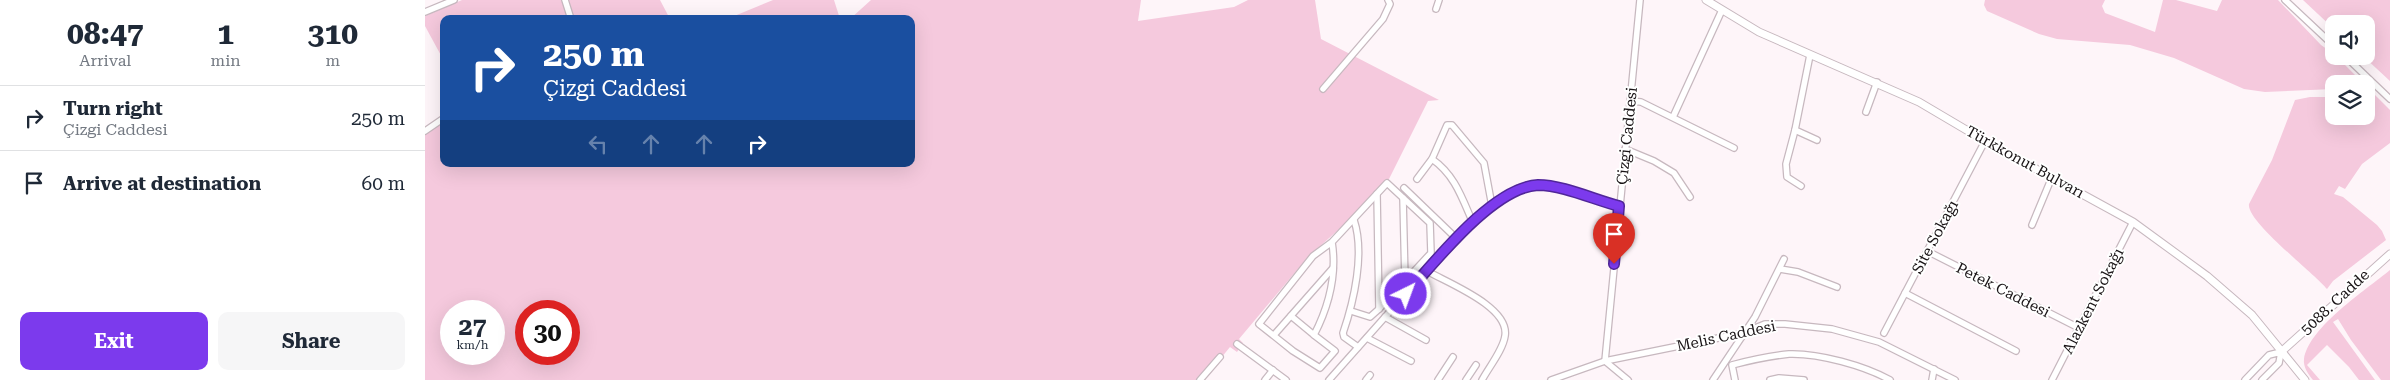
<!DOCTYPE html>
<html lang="en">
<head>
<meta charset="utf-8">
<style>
  :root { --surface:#fff; --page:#f6f6f7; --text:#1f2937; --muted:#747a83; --line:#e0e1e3; --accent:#7c3aed }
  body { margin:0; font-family:"Roboto Serif",serif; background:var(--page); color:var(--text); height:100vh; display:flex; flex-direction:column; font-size:19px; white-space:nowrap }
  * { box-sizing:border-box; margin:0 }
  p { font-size:16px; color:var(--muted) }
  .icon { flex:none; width:28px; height:28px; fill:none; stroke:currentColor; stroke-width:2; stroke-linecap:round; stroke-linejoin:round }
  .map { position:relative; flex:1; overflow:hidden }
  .sheet { display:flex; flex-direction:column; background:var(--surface); width:425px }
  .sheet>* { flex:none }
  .top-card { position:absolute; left:15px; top:15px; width:475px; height:152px; border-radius:10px; box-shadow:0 5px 20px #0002; background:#1a4fa0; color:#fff; overflow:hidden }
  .buttons { position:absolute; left:1900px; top:15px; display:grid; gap:10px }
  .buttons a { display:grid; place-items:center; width:50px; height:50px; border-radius:10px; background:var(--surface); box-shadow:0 5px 20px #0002; font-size:25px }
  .speed { position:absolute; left:15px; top:300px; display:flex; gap:10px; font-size:25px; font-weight:700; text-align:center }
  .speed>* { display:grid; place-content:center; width:65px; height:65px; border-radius:50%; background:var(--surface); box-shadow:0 5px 20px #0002; line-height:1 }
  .speed small { font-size:12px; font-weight:400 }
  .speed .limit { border:8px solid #d22; background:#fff; color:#111 }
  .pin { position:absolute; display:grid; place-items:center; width:42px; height:42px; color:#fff; margin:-51px -21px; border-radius:50% 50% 50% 0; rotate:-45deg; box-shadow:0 0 5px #0007 }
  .pin .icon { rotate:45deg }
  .me { position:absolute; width:55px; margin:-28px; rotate:42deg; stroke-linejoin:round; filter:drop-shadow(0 0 4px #0008) }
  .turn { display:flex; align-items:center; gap:18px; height:105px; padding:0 20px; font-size:22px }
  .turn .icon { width:65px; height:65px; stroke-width:2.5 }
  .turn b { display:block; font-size:35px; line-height:42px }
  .lanes { display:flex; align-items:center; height:48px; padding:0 20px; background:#0003; justify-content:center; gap:25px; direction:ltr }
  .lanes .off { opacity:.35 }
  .eta { display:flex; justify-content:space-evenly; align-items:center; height:85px; text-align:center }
  .eta b { font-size:30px; font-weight:700; line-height:35px }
  .action { display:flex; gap:10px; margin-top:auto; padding:10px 20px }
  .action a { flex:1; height:58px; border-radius:10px; background:var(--accent); color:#fff; font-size:20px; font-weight:700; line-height:58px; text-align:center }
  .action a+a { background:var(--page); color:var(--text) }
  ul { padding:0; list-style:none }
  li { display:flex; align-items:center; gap:15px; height:65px; padding:0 20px; border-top:1px solid var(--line) }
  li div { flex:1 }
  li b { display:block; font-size:19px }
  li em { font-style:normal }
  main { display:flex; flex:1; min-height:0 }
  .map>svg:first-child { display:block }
  .green { fill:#f5c9dd; fill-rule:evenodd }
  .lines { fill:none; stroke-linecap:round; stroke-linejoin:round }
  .minor-casing { stroke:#c7b8bf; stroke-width:8 }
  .tertiary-casing { stroke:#c7b8bf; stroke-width:9 }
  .minor { stroke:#fff; stroke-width:5.5 }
  .tertiary { stroke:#fff; stroke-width:7 }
  .route-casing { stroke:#51269a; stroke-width:12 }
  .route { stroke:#7c3aed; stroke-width:9 }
  .labels { text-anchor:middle; stroke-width:4; stroke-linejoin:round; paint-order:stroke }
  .street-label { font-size:15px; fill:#191416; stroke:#fff }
</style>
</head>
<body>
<main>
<section class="sheet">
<div class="eta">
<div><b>08:47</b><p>Arrival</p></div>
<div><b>1</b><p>min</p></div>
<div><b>310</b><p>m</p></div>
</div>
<ul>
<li><svg class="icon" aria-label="right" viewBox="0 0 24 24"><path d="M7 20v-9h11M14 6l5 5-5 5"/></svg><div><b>Turn right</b><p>Çizgi Caddesi</p></div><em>250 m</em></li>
<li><svg class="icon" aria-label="arrive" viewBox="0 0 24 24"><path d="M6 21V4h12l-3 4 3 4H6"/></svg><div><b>Arrive at destination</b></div><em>60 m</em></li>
</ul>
<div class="action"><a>Exit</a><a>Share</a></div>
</section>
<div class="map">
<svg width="1965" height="380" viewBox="0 0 1965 380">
  <rect width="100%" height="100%" fill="#fef5f9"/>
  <g class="green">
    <path d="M37 0H235L245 19H19V61L0 26V16Z"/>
    <path d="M348 0H409L415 19H302Z"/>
    <path d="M446 0H716L713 21 809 7 823 0H890L896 39 1014 100 1003 101 962 183 922 222 883 257 814 339 818 343 812 352 805 347 778 380H0V130L19 116V164H486V19H425ZM26 311H69V354H26ZM101 311H144V354H101Z"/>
    <path d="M1560 0H1680L1677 6 1680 13 1730 32 1738 0H1751L1792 11 1797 0H1853L1896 45 1909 54V56H1911L1939 84H1909V89L1840 92 1819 89 1749 58 1705 45 1632 39 1614 34 1562 11 1559 5Z"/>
    <path d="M1878 0H1965V81L1938 56H1941V24H1909V29Z"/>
    <path d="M1941 86 1965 110V143L1937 164 1920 189 1914 186 1909 194 1918 197 1952 225 1957 231 1961 240 1908 281 1902 289C1889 273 1821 221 1824 204L1847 160 1870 100 1885 97H1909V116H1941Z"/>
    <path d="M1965 270V380H1956L1926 340 1913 319 1908 322 1950 380H1934L1924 367 1902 345 1882 365 1895 380H1888C1883 374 1878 367 1879 359 1884 327 1941 290 1965 270Z"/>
  </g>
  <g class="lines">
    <g class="minor-casing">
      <g id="minor">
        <path d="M140 0 146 19"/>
        <path d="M1860 0 1909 46"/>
        <path d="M1011 9 1014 0"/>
        <path d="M0 12 29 0"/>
        <path d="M1385 55 1370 130 1392 140"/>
        <path d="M1920 56 1965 99"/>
        <path d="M898 89 958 19 965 4 963 0"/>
        <path d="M1206 101 1216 102 1309 148"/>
        <path d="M1441 112 1452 82"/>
        <path d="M1248 117 1297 10"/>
        <path d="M1370 130 1361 164 1362 177 1376 186"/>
        <path d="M0 131 19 118"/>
        <path d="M1200 149 1229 161 1249 173 1265 197"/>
        <path d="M1007 159C1030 175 1037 198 1048 223"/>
        <path d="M992 179 1007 159 1022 125H1027L1059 163 1067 206"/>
        <path d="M979 188 1032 239"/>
        <path d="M952 194 954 309"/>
        <path d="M978 198 980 281"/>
        <path d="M929 220C940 253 929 301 918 333L919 337 933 347"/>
        <path d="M1607 225 1627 177"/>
        <path d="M907 242 888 256 834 324 868 351 895 368 910 351 889 335C904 306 912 274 907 242L962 183 1005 223 1006 253 954 309 945 317 926 311"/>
        <path d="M1502 251 1654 328"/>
        <path d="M1355 269 1373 272 1412 287"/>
        <path d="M1002 271C1023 283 1085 307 1080 336 1078 350 1064 367 1057 380"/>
        <path d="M1480 293 1591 351"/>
        <path d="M866 316 889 335"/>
        <path d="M960 317 1001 340"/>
        <path d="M1459 333 1560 141"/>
        <path d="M849 335 908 268"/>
        <path d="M942 338 986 361"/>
        <path d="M812 344 861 380"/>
        <path d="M1180 361 1215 0"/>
        <path d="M1180 361 1203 380"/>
        <path d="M775 380 795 357"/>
        <path d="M840 380 848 370"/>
        <path d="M904 380 1025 244 1066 207 1093 188 1114 185 1135 189 1194 206"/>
        <path d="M941 380 945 375"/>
        <path d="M1013 380 1028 357"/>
        <path d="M1041 380 1051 365"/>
        <path d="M1126 380 1180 361 1318 333 1340 324H1360L1407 329 1454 342 1530 380"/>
        <path d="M1288 380 1330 317 1359 259"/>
        <path d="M1310 380 1307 365C1326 360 1345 356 1364 354 1394 353 1440 366 1465 380"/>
        <path d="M1345 380 1354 378 1379 380"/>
        <path d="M1507 380 1509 369"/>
        <path d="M1627 380 1708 222"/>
        <path d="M1820 380 1844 355 1856 352 1854 363 1837 380"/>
      </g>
    </g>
    <g class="tertiary-casing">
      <g id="tertiary">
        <path d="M1281 0 1334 32 1494 102 1560 141 1708 222 1782 276 1827 315 1880 380"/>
        <path d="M1856 352 1965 254"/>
      </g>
    </g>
    <use href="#minor" class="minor"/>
    <use href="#tertiary" class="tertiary"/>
  </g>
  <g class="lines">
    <g class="route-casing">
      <path id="route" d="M981 294C1010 262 1068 187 1113 185 1138 185 1170 200 1194 206L1189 264"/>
    </g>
    <use href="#route" class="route"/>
  </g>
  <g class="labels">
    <g class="street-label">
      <text transform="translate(1202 136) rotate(-84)" y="5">Çizgi Caddesi</text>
      <text transform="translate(1600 162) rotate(29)" y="5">Türkkonut Bulvarı</text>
      <text transform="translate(1510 237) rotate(-62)" y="5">Site Sokağı</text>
      <text transform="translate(1578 290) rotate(27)" y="5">Petek Caddesi</text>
      <text transform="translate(1668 301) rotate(-63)" y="5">Alazkent Sokağı</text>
      <text transform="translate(1910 302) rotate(-43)" y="5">5088. Cadde</text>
      <text transform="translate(1301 336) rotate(-12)" y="5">Melis Caddesi</text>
    </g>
  </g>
</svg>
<div class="buttons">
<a><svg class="icon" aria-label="sound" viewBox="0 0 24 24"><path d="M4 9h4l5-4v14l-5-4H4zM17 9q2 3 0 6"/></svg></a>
<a><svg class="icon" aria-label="layers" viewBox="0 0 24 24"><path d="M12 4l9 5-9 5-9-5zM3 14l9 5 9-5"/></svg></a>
</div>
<div class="speed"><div>27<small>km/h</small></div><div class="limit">30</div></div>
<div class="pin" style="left:1189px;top:264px;background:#d93025"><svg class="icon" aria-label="arrive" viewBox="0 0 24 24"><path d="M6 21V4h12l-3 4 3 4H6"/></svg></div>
<svg class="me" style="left:981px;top:294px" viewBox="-20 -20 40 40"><circle r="17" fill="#7c3aed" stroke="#fff" stroke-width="3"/><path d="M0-11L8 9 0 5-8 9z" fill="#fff"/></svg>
<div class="top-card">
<div class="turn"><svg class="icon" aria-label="right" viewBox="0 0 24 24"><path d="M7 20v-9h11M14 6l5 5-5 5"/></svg><div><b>250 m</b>Çizgi Caddesi</div></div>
<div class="lanes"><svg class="icon off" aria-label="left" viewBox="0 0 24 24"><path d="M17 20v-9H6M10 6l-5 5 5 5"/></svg><svg class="icon off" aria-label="ahead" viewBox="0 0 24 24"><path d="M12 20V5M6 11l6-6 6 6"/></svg><svg class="icon off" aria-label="ahead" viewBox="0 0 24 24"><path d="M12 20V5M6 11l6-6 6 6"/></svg><svg class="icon" aria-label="right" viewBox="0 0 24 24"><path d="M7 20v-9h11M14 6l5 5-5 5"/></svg></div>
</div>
</div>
</main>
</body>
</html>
